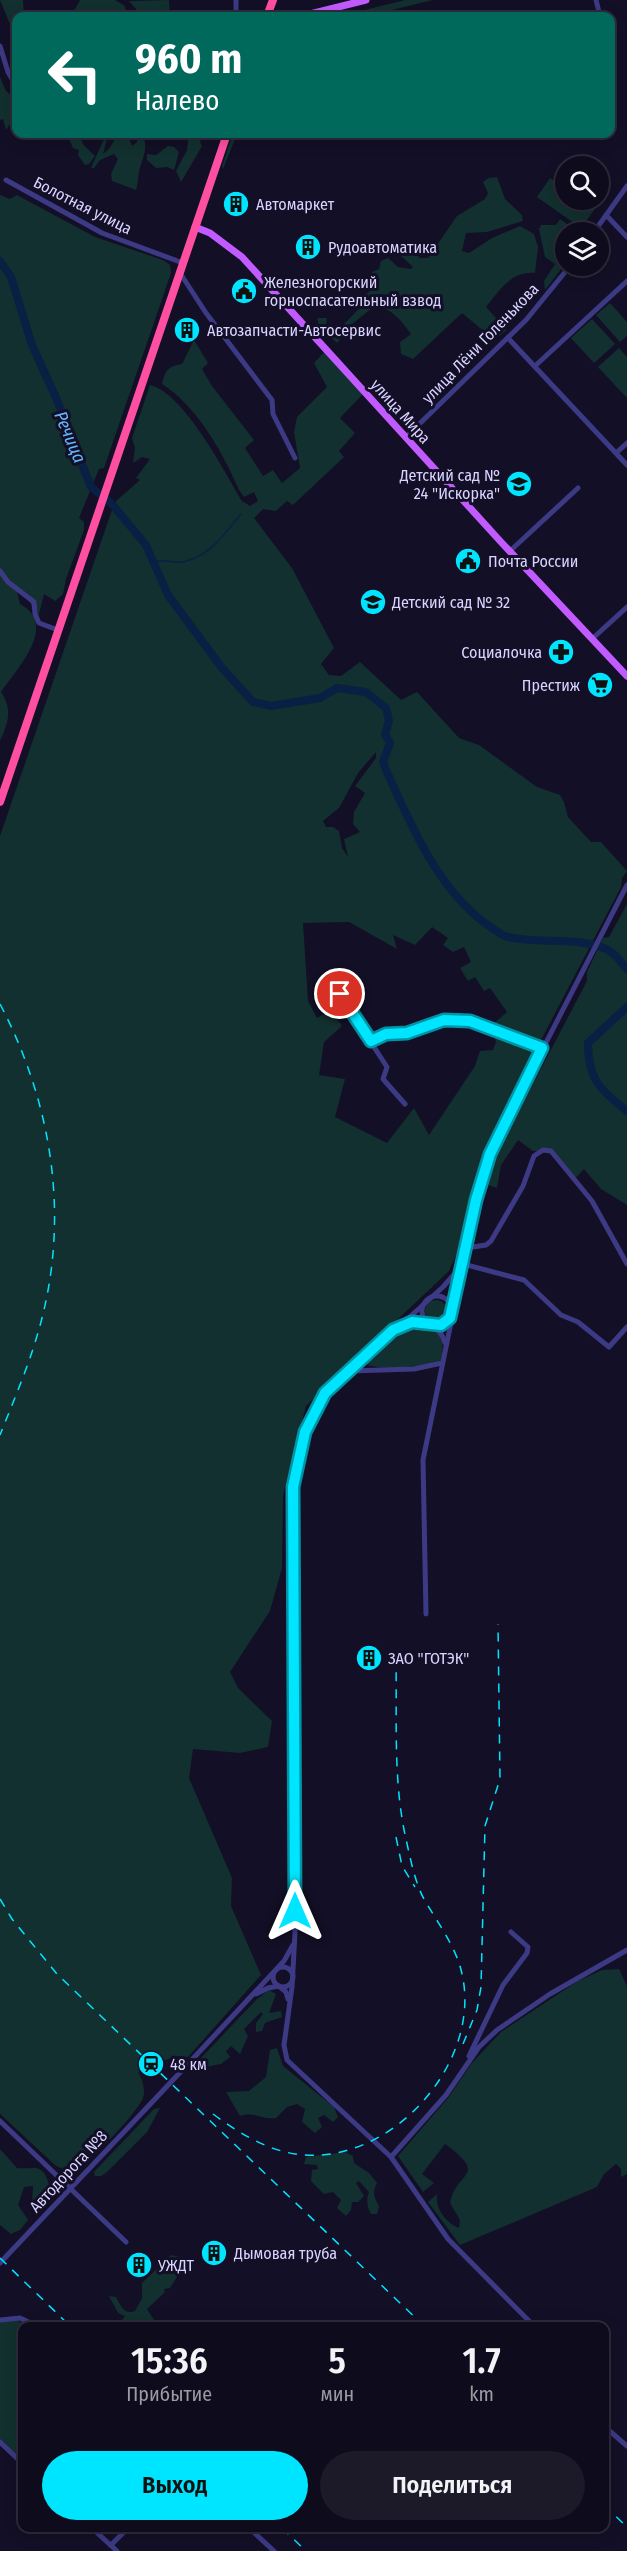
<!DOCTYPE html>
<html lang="ru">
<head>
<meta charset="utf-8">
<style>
  :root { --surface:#0e0b1c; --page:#1c1929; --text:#f1f3f6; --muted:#9b9ba3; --line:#2e2b3b; --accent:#00e5ff }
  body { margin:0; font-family:"Fira Sans Condensed",sans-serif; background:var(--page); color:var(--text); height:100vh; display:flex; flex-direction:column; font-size:22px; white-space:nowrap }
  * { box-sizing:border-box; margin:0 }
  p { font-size:20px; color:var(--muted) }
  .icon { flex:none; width:33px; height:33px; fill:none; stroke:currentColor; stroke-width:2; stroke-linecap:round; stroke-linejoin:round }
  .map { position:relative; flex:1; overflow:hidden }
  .side { position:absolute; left:18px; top:2322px; width:591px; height:210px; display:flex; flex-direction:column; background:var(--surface); border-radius:12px; box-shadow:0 3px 15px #0003,0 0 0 2px var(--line) }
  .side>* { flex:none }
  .banner { position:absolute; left:12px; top:12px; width:603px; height:126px; border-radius:12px; box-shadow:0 3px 15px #0003,0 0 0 2px var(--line); background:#00695c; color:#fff; overflow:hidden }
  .buttons { position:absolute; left:555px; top:156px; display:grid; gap:12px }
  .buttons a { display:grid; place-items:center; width:54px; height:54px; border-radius:50%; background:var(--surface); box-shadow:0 3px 15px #0003,0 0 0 2px var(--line); font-size:30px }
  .pin { position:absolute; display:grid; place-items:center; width:51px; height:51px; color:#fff; margin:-26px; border:3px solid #fff; border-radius:50%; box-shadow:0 2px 6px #0007 }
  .me { position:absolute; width:66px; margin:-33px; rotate:0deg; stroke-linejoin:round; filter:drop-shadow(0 0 4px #0008) }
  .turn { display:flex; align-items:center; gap:21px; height:126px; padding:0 24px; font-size:27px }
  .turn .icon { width:78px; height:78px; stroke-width:2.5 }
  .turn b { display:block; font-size:42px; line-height:51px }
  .eta { display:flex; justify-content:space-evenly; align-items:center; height:102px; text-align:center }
  .eta b { font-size:36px; font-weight:600; line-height:42px }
  .action { display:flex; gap:12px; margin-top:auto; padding:12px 24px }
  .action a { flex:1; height:69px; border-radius:36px; background:var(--accent); color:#111; font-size:24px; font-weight:600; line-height:69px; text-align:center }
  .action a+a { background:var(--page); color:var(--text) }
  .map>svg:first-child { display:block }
  .green { fill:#12302f; fill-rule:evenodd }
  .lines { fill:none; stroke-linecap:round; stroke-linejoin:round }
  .stream { stroke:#0a1f44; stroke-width:1.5 }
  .river { stroke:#0a1f44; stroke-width:8 }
  .minor { stroke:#3d3a85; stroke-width:5 }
  .major { stroke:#c25bff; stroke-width:7 }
  .highway { stroke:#ff4fa3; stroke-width:8 }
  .rail { stroke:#00e5ff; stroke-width:1.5; stroke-dasharray:9 8; stroke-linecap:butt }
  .minor-bridge { stroke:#3d3a85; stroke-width:5 }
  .route-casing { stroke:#0095a6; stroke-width:15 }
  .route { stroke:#00e5ff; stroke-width:10 }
  .labels { text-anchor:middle; stroke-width:6; stroke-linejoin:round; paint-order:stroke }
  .poi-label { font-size:16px; fill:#d9d4ff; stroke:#130f26; text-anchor:start }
  .street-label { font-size:16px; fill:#d9d4ff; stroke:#130f26 }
  .water-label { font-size:18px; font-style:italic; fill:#62b6ff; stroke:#130f26 }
</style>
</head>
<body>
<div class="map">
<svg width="627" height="2551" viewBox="0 0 627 2551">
  <rect width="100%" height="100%" fill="#130f26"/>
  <g class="green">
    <path d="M0 0H23L24 16H16V39Z"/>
    <path d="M80 0H115L125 6 127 16H76L74 11Z"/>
    <path d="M169 0 170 16H142L129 1Z"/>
    <path d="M405 0H433L367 16H340Z"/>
    <path d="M0 77 6 91 16 99V121L13 120 6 130 3 119 0 120Z"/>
    <path d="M59 134H82C79 145 88 148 95 156L89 164 85 165 78 155 79 150 73 148 68 137Z"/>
    <path d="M118 134 128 135 132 146 137 142V134H142C149 147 143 157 139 171 138 177 138 184 136 190L112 181 111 174 118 159 114 154 100 160 94 168H91L104 139 108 136 103 154 109 149Z"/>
    <path d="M189 134H204L200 142 202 146 181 182 176 171 187 150Z"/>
    <path d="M233 134H237L223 169 222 166Z"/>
    <path d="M168 146 174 147 179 152 174 170 167 167 156 168 147 160V154L156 155Z"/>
    <path d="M497 177 505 199 522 215 523 221 487 232 466 233 462 251 469 253 492 238 520 226 534 234 538 247 535 273C511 271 500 290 486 307L507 330 498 337 492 338 462 313 413 359 401 354 400 342 411 334C401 320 393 310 376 305L352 324 337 343 319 325 317 318H327L326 324 331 327 342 326 360 308 362 297 369 292 372 272 379 269 381 261 388 258 398 267 411 269 413 267 400 255 398 248 402 244 420 258H428L457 216 485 199 488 193 483 182 489 178Z"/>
    <path d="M550 178 565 188 566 200H581L595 209 581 228 537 197Z"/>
    <path d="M0 195 10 199 17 195 95 237 163 260 170 265 171 273 104 468 99 469 79 518 84 522V530L66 579 63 594 55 601 44 594 38 618 28 599 17 591 20 604C60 625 15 671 1 692 13 710 8 723 0 741Z"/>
    <path d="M560 219 579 232H566L565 264 545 290 544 281 555 264 545 257 539 229 541 225H556Z"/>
    <path d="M610 303 627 322V336L620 342 596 315Z"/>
    <path d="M592 319 615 344 594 363 571 338Z"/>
    <path d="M194 340 208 363 202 369 212 386 254 440 245 448 263 476 273 470 282 483 300 468 294 432 297 417 327 387 314 363 325 351 363 394 340 418 355 433 339 451 344 457 293 505 287 501 276 511 263 509 254 518 292 568 334 648 321 664 329 675 341 676 360 662 401 700 417 692 459 738 479 745 537 787 560 795 564 802 568 817 591 842H601L627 871 622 878 621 887 540 1042 493 1030 491 1026 507 1012 490 988 484 991 475 977 468 981 460 968 471 962 464 947 453 952 443 945 448 938 432 927 415 945 393 935 397 949 349 922 303 923 308 1001 317 1018 331 1010 342 1026 324 1042 319 1075 345 1079 335 1117 387 1143 414 1108 429 1135 475 1066 480 1051 493 1050 496 1042 494 1034 533 1050 483 1152 457 1253 449 1271 306 1406 283 1495 282 1568 270 1611 230 1672 238 1688 272 1721 268 1747 240 1753 193 1749 189 1778 232 1878 231 1906 261 1975 188 2057 176 2056 166 2060 156 2057 138 2072C142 2078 146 2090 143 2098 137 2113 90 2163 76 2168 68 2172 62 2169 55 2165L0 2114V836L112 510 124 516 115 502 140 480 136 478 150 459 142 457 133 463 135 448 132 438 150 385C184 393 224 471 242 501L250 506 258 501 254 492 244 497 239 490C223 453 197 406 162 384 165 371 168 366 182 364ZM376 752V758L355 786 365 793 354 812 353 824 360 832 344 839 348 857 342 848 339 831 333 827H326L323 821 339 808 358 773Z"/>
    <path d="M619 348 627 357V398L598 367Z"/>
    <path d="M627 904V1205L601 1189 584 1169 574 1180 551 1151H533L518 1140 501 1165 497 1188 488 1185 500 1147 587 981V972L603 938 609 937Z"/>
    <circle cx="436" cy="1311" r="11"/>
    <path d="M413 1324C436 1327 447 1336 441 1360 428 1367 378 1371 366 1364L365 1360 402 1327Z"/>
    <path d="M619 1969 627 1986V2174L621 2177V2169L616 2164 604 2174 597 2187 460 2245 428 2202 437 2194C435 2209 446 2223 459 2228L460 2220 450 2203C456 2170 490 2177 445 2144L422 2174 434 2183 423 2192 398 2156 448 2098 472 2063 501 2032 578 1981 602 1970Z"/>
    <path d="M269 1990 276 1994 269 2013 281 2011 282 2017 265 2023 262 2031 256 2032V2023L263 2014 261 2012 244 2029 248 2036 240 2054 231 2046 226 2051 230 2057 221 2064 205 2067 199 2060 257 1999Z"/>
    <path d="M277 2048 283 2066 334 2107 338 2117 333 2122 324 2115 318 2118 322 2127 315 2133 302 2122 305 2109 297 2104 287 2107 276 2118C261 2120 255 2111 240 2116L226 2092 249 2091 266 2077 270 2050Z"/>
    <path d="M160 2108 147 2132 107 2172 101 2176H95L94 2172 154 2109Z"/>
    <path d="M0 2149 17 2168C33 2170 43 2161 49 2185L38 2205 32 2202 33 2186 24 2187 18 2205 28 2220 20 2230 11 2234 0 2225Z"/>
    <path d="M345 2152 353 2156 354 2163 369 2173 377 2183C372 2192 374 2198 379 2206L377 2214H371C367 2207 366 2199 369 2192L359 2181 356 2183 364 2196 358 2202H352L351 2210 346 2216 337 2208 341 2200 333 2192 324 2194 311 2181 312 2170 318 2169 317 2165 304 2164 306 2157Z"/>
    <path d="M171 2255 184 2258 188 2269 180 2272 170 2288 164 2289 165 2292 147 2309 158 2326H118L125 2316 118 2313 109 2296 116 2297C121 2305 123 2315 135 2311L142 2298V2283Z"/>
    <path d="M15 2320 31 2326H22V2460L0 2439V2322Z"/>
  </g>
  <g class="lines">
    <path class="stream" d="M155 562C165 558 173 564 183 562 212 555 223 535 241 514"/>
    <g class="river">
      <path d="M0 261 11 277 32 345 57 400 91 487 111 503 146 545 168 595 222 668 253 702 271 706 320 698 337 688 366 692 386 708 389 721 385 734 390 743 383 762 386 770C412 827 439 893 492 928 497 931 502 936 508 937 540 945 577 935 608 950 615 953 621 963 627 969"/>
      <path d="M627 1007 588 1043C588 1079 600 1090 627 1111"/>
    </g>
    <g class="minor">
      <path d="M596 0 600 16"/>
      <path d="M236 16V0"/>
      <path d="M0 46 8 72 16 86"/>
      <path d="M6 180 102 233 183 263"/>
      <path d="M606 215 627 237"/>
      <path d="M594 232 627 186"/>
      <path d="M180 273 206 313 272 400 273 414 295 458"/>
      <path d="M508 338 627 465"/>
      <path d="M535 366 627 281"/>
      <path d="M406 437 526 320 570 266"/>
      <path d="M616 453 627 443"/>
      <path d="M510 551 578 488"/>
      <path d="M0 571 8 582 34 602 35 614 39 623 58 630"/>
      <path d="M592 639 627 607"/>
      <path d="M329 978 387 1067 383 1079 405 1104"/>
      <path d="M371 1041 386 1034 407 1033 444 1020 470 1021 542 1048"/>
      <path d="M473 1247 486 1245 491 1241 523 1186 534 1156 543 1150 551 1151 592 1201 627 1264"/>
      <path d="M463 1264 443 1287 325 1393 305 1433 293 1487 295 1933 292 1987 284 2045 287 2060 391 2157 448 2239 534 2326"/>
      <path d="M463 1264 524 1280 561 1315 578 1322 609 1347 627 1327"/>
      <circle cx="437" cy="1311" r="15"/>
      <path d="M399 1327C418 1318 439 1322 445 1343"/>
      <path d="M349 1371 414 1369 442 1363"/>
      <path d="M426 1614 423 1460 476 1200 497 1138 627 885"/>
      <circle cx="283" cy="1977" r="10"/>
      <path d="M256 1994 268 1988 279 1986 286 1992 288 1999"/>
      <path d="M469 2056 503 1985 527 1953 528 1947 511 1932"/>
      <path d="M187 2065 284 1961 293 1945"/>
      <path d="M0 2121 126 2242"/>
      <path d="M391 2157 446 2095 479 2047 497 2030 550 1994 627 1950"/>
      <path d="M0 2263 156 2098"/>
      <path d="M0 2320 20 2318 37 2326"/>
      <path d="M604 2426 627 2446"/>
      <path d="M0 2442 22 2463"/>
      <path d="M92 2528 117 2551"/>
      <path d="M249 2528 274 2551"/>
      <path d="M111 2545 128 2528"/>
    </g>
    <g class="major">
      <path d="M302 16 366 0"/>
      <path d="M195 227 210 233 242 257 501 542 627 676"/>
    </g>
    <g class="highway">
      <path d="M267 16 273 0"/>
      <path d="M0 802 227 134"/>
    </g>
    <g class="rail">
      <path d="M0 1004C54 1107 71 1224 37 1336 27 1370 13 1402 0 1435"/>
      <path d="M396 1837 402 1866 415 1887"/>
      <path d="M0 1899 12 1919 57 1974 424 2326"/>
      <path d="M463 2044 477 2010 481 1987 485 1826 500 1779 498 1624"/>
      <path d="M213 2114C262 2150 305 2169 365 2144 430 2116 483 2035 459 1963 451 1940 436 1920 424 1899 415 1883 410 1857 406 1839 393 1782 397 1720 396 1662"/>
      <path d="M0 2258 70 2326"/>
      <path d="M604 2505 627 2527"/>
      <path d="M282 2528 306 2551"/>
    </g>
    <path class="minor-bridge" d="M156 2098 187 2065"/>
  </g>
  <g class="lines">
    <g class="route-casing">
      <path id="route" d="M295 1911 293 1487 305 1432 325 1393 393 1330 412 1322 441 1325 450 1318 476 1200 490 1154 542 1048 470 1021 444 1020 407 1033 386 1034 371 1041 340 994"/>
    </g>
    <use href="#route" class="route"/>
  </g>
  <defs>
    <g id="building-disc" transform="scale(1.35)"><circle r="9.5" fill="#00e5ff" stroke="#130f26"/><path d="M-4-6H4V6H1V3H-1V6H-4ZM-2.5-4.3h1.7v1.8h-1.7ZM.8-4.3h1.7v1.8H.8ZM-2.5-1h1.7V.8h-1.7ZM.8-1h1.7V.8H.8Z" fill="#111"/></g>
    <g id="civic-disc" transform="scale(1.35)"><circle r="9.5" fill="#00e5ff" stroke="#130f26"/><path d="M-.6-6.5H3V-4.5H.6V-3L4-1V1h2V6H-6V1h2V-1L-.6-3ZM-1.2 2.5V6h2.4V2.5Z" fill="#111"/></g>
    <g id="school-disc" transform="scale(1.35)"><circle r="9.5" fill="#00e5ff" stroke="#130f26"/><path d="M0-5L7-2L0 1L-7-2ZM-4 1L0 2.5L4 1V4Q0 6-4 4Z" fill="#111"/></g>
    <g id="pharmacy-disc" transform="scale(1.35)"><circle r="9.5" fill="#00e5ff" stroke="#130f26"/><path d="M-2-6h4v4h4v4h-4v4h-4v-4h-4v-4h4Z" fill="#111"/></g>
    <g id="supermarket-disc" transform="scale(1.35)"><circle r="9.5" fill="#00e5ff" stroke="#130f26"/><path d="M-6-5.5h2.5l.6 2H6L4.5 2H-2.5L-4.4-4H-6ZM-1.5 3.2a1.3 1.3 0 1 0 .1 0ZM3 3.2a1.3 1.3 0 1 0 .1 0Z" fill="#111"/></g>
    <g id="station-disc" transform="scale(1.35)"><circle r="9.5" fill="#00e5ff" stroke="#130f26"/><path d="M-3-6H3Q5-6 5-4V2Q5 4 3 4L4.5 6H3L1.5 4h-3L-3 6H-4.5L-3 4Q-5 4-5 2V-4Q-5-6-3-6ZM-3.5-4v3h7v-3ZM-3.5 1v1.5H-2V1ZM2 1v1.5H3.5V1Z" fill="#111"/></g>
  </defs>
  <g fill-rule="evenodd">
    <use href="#building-disc" x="236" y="204"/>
    <use href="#building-disc" x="308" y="247"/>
    <use href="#civic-disc" x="244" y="291"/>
    <use href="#building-disc" x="187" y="330"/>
    <use href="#school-disc" x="519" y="484"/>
    <use href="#civic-disc" x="468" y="561"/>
    <use href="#school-disc" x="373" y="602"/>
    <use href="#pharmacy-disc" x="561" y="652"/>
    <use href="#supermarket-disc" x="600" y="685"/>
    <use href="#building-disc" x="369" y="1658"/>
    <use href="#station-disc" x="151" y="2064"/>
    <use href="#building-disc" x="214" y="2253"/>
    <use href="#building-disc" x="139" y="2265"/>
  </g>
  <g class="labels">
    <g class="poi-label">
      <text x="256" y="210">Автомаркет</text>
      <text x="328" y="253">Рудоавтоматика</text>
      <text x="264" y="288">Железногорский<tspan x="264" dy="18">горноспасательный взвод</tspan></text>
      <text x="207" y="336">Автозапчасти-Автосервис</text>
      <text x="500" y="481" text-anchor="end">Детский сад №<tspan x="500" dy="18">24 "Искорка"</tspan></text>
      <text x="488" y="567">Почта России</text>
      <text x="392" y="608">Детский сад № 32</text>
      <text x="542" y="658" text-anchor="end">Социалочка</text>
      <text x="580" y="691" text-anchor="end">Престиж</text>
      <text x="388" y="1664">ЗАО "ГОТЭК"</text>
      <text x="170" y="2070">48 км</text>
      <text x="234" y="2259">Дымовая труба</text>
      <text x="158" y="2271">УЖДТ</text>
    </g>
    <g class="street-label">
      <text transform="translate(83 205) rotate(27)" y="6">Болотная улица</text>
      <text transform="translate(480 343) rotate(-46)" y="6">улица Лёни Голенькова</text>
      <text transform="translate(401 411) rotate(48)" y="6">улица Мира</text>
      <text transform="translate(68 2171) rotate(-47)" y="6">Автодорога №8</text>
    </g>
    <g class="water-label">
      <text transform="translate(70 437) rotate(67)" y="6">Речица</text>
    </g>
  </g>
</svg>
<div class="buttons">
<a><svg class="icon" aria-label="search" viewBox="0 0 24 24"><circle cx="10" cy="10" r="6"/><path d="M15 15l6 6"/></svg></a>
<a><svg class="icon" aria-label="layers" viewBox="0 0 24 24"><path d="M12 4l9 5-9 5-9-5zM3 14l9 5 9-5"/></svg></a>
</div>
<div class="pin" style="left:340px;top:994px;background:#d93025"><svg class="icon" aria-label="arrive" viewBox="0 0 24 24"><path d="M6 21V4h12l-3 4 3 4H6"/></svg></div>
<svg class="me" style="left:295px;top:1911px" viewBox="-20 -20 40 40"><path d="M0-17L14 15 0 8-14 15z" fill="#00e5ff" stroke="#fff" stroke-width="4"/></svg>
<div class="banner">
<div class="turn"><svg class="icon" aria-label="left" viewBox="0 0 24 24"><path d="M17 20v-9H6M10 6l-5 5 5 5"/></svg><div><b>960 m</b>Налево</div></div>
</div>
<section class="side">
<div class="eta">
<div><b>15:36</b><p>Прибытие</p></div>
<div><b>5</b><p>мин</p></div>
<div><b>1.7</b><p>km</p></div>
</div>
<div class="action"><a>Выход</a><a>Поделиться</a></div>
</section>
</div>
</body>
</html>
